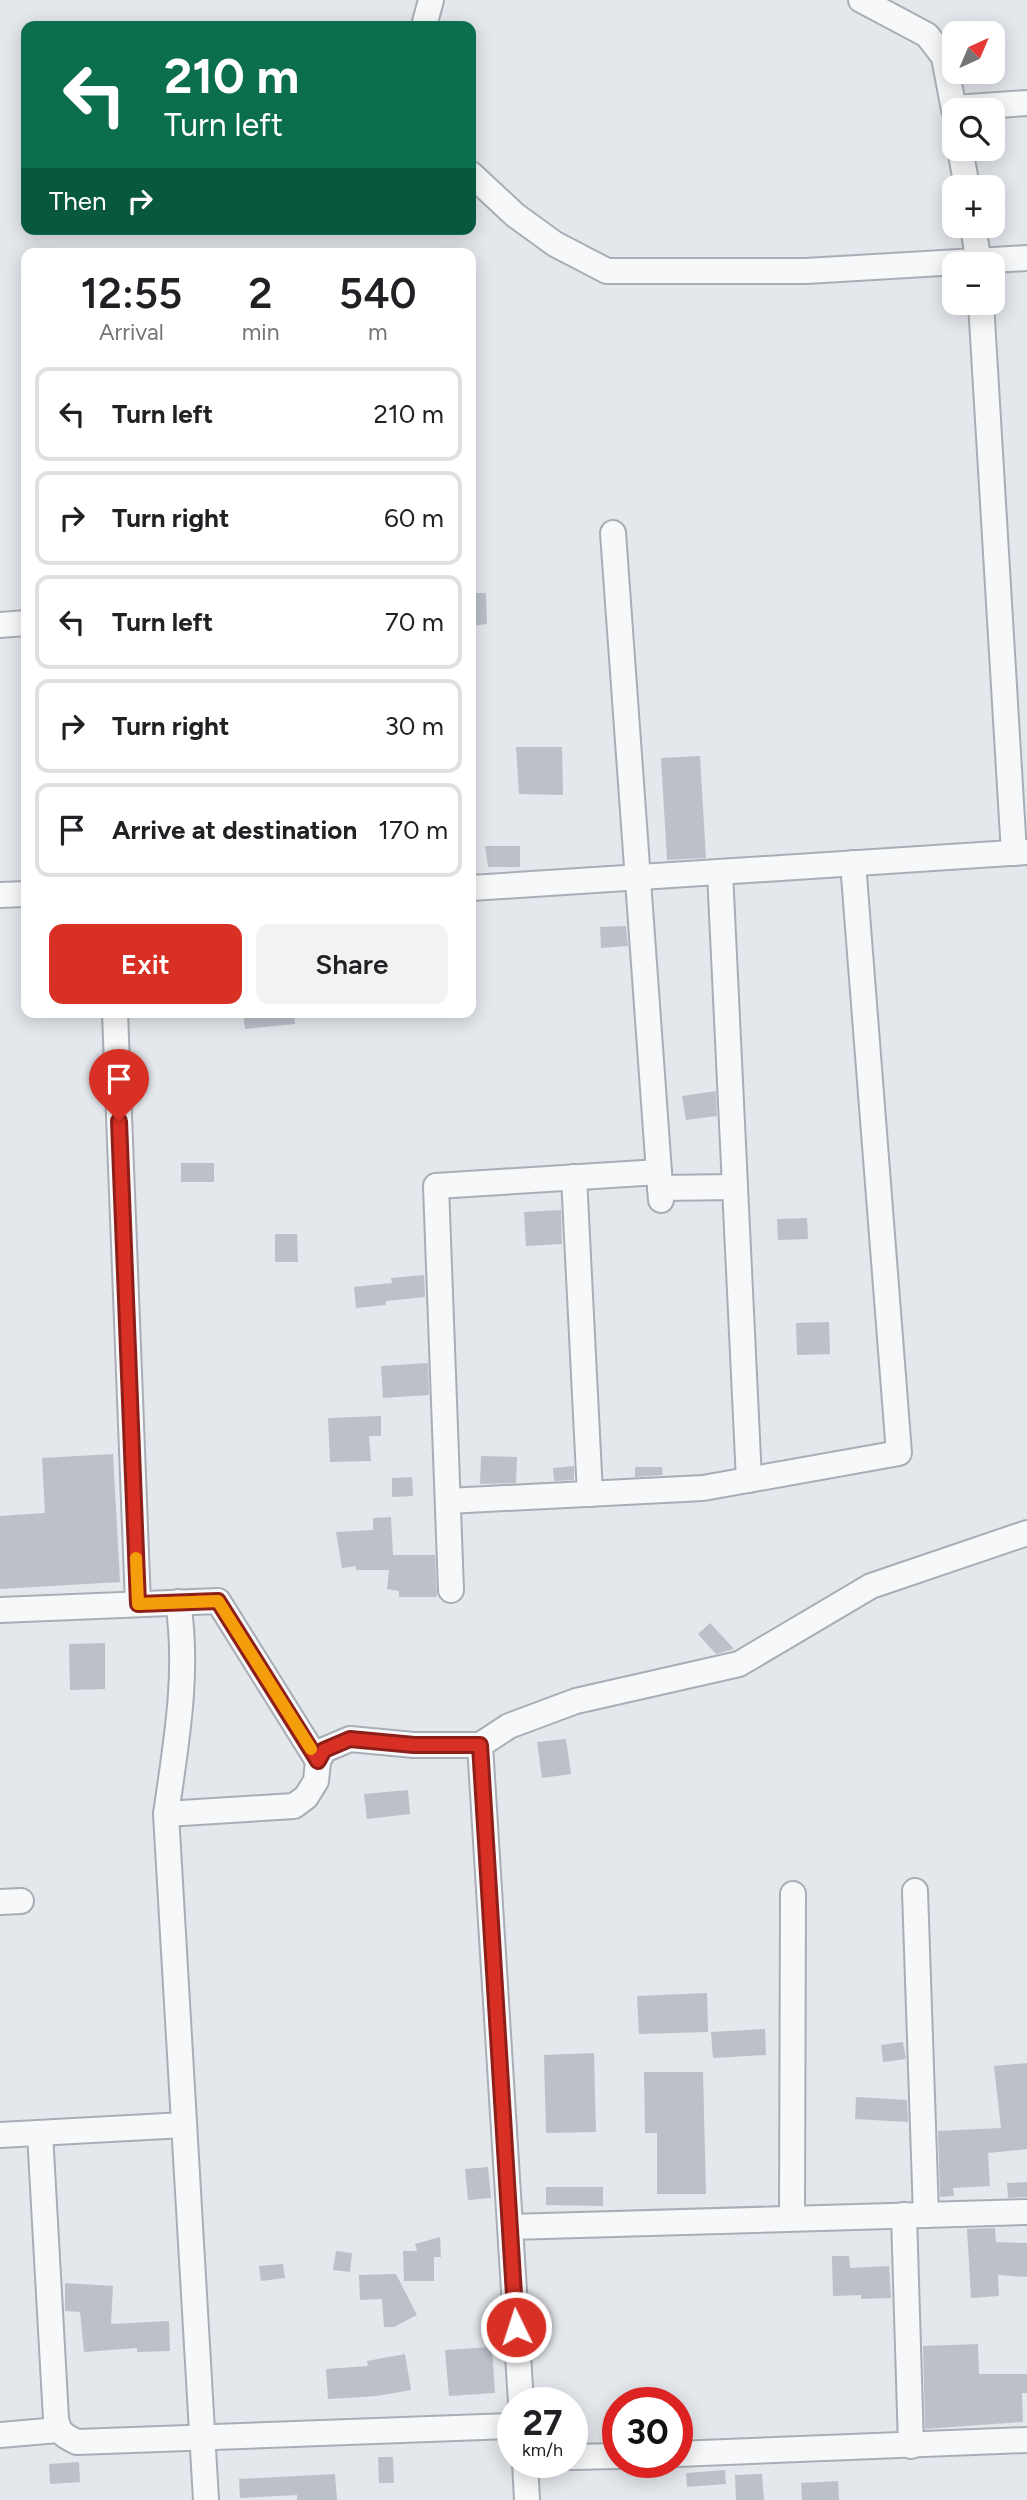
<!DOCTYPE html>
<html lang="en">
<head>
<meta charset="utf-8">
<style>
  :root { --surface:#fff; --page:#f2f2f2; --text:#202124; --muted:#757577; --line:#e0e0e0; --accent:#d93025 }
  body { margin:0; font-family:Figtree,sans-serif; background:var(--page); color:var(--text); height:100vh; display:flex; flex-direction:column; font-size:26px; white-space:nowrap }
  * { box-sizing:border-box; margin:0 }
  p { font-size:23px; color:var(--muted) }
  .icon { flex:none; width:38px; height:38px; fill:none; stroke:currentColor; stroke-width:2; stroke-linecap:round; stroke-linejoin:round }
  .map { position:relative; flex:1; overflow:hidden }
  .panel { position:absolute; left:21px; top:248px; width:455px; height:770px; display:flex; flex-direction:column; background:var(--surface); border-radius:14px; box-shadow:0 4px 18px #0003 }
  .panel>* { flex:none }
  .guide { position:absolute; left:21px; top:21px; width:455px; height:214px; border-radius:14px; box-shadow:0 4px 18px #0003; background:#0b6e4f; color:#fff; overflow:hidden }
  .needle { width:46px; rotate:44deg }
  .fabs { position:absolute; left:942px; top:21px; display:grid; gap:14px }
  .fabs a { display:grid; place-items:center; width:63px; height:63px; border-radius:14px; background:var(--surface); box-shadow:0 4px 18px #0003; font-size:35px }
  .speed { position:absolute; left:497px; top:2387px; display:flex; gap:14px; font-size:35px; font-weight:700; text-align:center }
  .speed>* { display:grid; place-content:center; width:91px; height:91px; border-radius:50%; background:var(--surface); box-shadow:0 4px 18px #0003; line-height:1 }
  .speed small { font-size:18px; font-weight:400 }
  .speed .limit { border:10px solid #d22; background:#fff; color:#111 }
  .pin { position:absolute; display:grid; place-items:center; width:60px; height:60px; color:#fff; margin:-72px -30px; border-radius:50% 50% 50% 0; rotate:-45deg; box-shadow:0 0 7px #0007 }
  .pin .icon { rotate:45deg }
  .me { position:absolute; width:77px; margin:-38px; rotate:356deg; stroke-linejoin:round; filter:drop-shadow(0 0 5px #0008) }
  .turn { display:flex; align-items:center; gap:24px; height:147px; padding:0 28px; font-size:32px }
  .turn .icon { width:91px; height:91px; stroke-width:2.5 }
  .turn b { display:block; font-size:49px; line-height:60px }
  .then { display:flex; align-items:center; height:66px; padding:0 28px; background:#0003; gap:14px; font-size:26px }
  .eta { display:flex; justify-content:space-evenly; align-items:center; height:119px; text-align:center }
  .eta b { font-size:42px; font-weight:600; line-height:49px }
  .primary-button { display:flex; gap:14px; margin-top:auto; padding:14px 28px }
  .primary-button a { flex:1; height:80px; border-radius:14px; background:var(--accent); color:#fff; font-size:28px; font-weight:600; line-height:80px; text-align:center }
  .primary-button a+a { background:var(--page); color:var(--text) }
  ul { padding:0; list-style:none }
  li { display:flex; align-items:center; gap:21px; height:94px; margin:0 14px 10px; padding:0 14px; border:4px solid var(--line); border-radius:14px }
  li div { flex:1 }
  li b { display:block; font-size:26px }
  li em { font-style:normal }
  .map>svg:first-child { display:block }
  .building { fill:#bcc0c9 }
  .lines { fill:none; stroke-linecap:round; stroke-linejoin:round }
  .minor-casing { stroke:#a9aeb6; stroke-width:28 }
  .minor { stroke:#f7f8fa; stroke-width:24 }
  .route-casing { stroke:#8d1f18; stroke-width:18 }
  .route { stroke:#d93025; stroke-width:12 }
  .slow { stroke:#f59e0b; stroke-width:12 }
</style>
</head>
<body>
<div class="map">
<svg width="1027" height="2500" viewBox="0 0 1027 2500">
  <rect width="100%" height="100%" fill="#e4e7ec"/>
  <g class="building">
    <path d="M471 593H486L487 624 471 626Z"/>
    <path d="M516 747H562L563 795 519 794Z"/>
    <path d="M700 756 706 858 667 860 661 758Z"/>
    <path d="M485 846H520V867H488Z"/>
    <path d="M626 926 628 946 601 948 600 927Z"/>
    <path d="M243 1013H294L295 1024 245 1029Z"/>
    <path d="M716 1091 717 1116 686 1120 682 1096Z"/>
    <rect x="181" y="1163" width="33" height="19"/>
    <path d="M561 1210 562 1244 526 1246 524 1212Z"/>
    <path d="M807 1218 808 1239 778 1240 777 1219Z"/>
    <path d="M275 1234H297L298 1262H275Z"/>
    <path d="M424 1275 425 1297 386 1301V1305L356 1308 354 1287 392 1283 391 1278Z"/>
    <path d="M829 1322 830 1354 797 1355 796 1323Z"/>
    <path d="M428 1363 429 1395 383 1398 381 1366Z"/>
    <path d="M381 1416V1436H369L371 1461 330 1462 328 1418Z"/>
    <path d="M113 1454 120 1582 0 1589V1516L45 1513 42 1458Z"/>
    <path d="M481 1456 517 1457 516 1483 480 1484Z"/>
    <path d="M574 1466V1480L554 1481 553 1468Z"/>
    <path d="M635 1467H662L663 1475 635 1477Z"/>
    <path d="M412 1477 413 1496 392 1497V1478Z"/>
    <path d="M391 1517 393 1555H435L437 1597H399V1591L387 1589 389 1570H356V1566L342 1568 336 1532 373 1530V1518Z"/>
    <path d="M710 1623 734 1649 716 1654 698 1634Z"/>
    <path d="M105 1643V1689L70 1690 69 1644Z"/>
    <path d="M566 1739 571 1774 542 1778 537 1742Z"/>
    <path d="M408 1790 410 1814 367 1819 364 1794Z"/>
    <path d="M707 1993 708 2032 639 2034 637 1996Z"/>
    <path d="M765 2029 766 2055 713 2058 711 2032Z"/>
    <path d="M903 2042 906 2059 883 2062 881 2045Z"/>
    <path d="M594 2053 596 2132 546 2133 544 2055Z"/>
    <path d="M1027 2063V2149L988 2153 990 2186 953 2188 954 2196 940 2197 938 2131 1001 2128 994 2066Z"/>
    <path d="M644 2072H703L706 2194H657V2133H645Z"/>
    <path d="M856 2097 907 2100 908 2122 855 2119Z"/>
    <path d="M488 2167 491 2198 468 2200 465 2169Z"/>
    <path d="M1027 2182V2197L1008 2198 1007 2183Z"/>
    <path d="M546 2187H603V2206L546 2205Z"/>
    <path d="M995 2228 996 2242 1027 2243V2277L998 2275 999 2296 971 2298 967 2229Z"/>
    <path d="M440 2237 441 2257H434V2281H404L403 2251H417L415 2244Z"/>
    <path d="M336 2251 352 2253 350 2272 333 2270Z"/>
    <path d="M832 2256H849L850 2268 889 2266 891 2298 861 2299V2295L833 2296Z"/>
    <path d="M283 2264 285 2278 261 2281 259 2266Z"/>
    <path d="M396 2274 417 2315 394 2327H384L382 2299 360 2300 359 2275Z"/>
    <path d="M65 2283 113 2286 111 2324 169 2321 170 2351 137 2352V2348L84 2352 80 2312 65 2311Z"/>
    <path d="M978 2344 979 2374H1027V2393H1022L1023 2422 925 2429 923 2346Z"/>
    <path d="M492 2347 495 2393 449 2396 445 2350Z"/>
    <path d="M405 2354 411 2390 377 2396 328 2399 326 2369 368 2366 367 2361Z"/>
    <path d="M378 2457H393L394 2483H379Z"/>
    <path d="M79 2462 80 2482 50 2484 49 2464Z"/>
    <path d="M725 2470 726 2484 687 2487 686 2473Z"/>
    <path d="M335 2474 337 2500H297V2495L240 2498 239 2479Z"/>
    <path d="M762 2474 764 2500H736L735 2475Z"/>
    <path d="M838 2481 839 2500H802L801 2483Z"/>
  </g>
  <g class="lines">
    <g class="minor-casing">
      <g id="minor">
        <path d="M861 0 927 35 944 57 954 110"/>
        <path d="M424 26 431 0"/>
        <path d="M954 108 1027 103"/>
        <path d="M960 149 967 187"/>
        <path d="M471 174 515 215 555 244 607 271H806L1027 258"/>
        <path d="M973 226 979 264"/>
        <path d="M981 303 1014 853"/>
        <path d="M613 533 661 1200"/>
        <path d="M0 625 26 623"/>
        <path d="M720 872 749 1480"/>
        <path d="M471 888 1027 852"/>
        <path d="M0 895 26 894"/>
        <path d="M115 1013 138 1604"/>
        <path d="M574 1177 590 1494"/>
        <path d="M660 1188 735 1187"/>
        <path d="M448 1501 703 1488 899 1453 853 863"/>
        <path d="M451 1590 436 1186 659 1172"/>
        <path d="M178 1602C189 1673 176 1744 166 1814L206 2500"/>
        <path d="M0 1610 218 1601 318 1761"/>
        <path d="M480 1745 521 2403"/>
        <path d="M166 1814 294 1806 306 1797 316 1781 318 1761 324 1750 350 1739 414 1745H480L509 1726 576 1701 739 1664 871 1586 1027 1533"/>
        <path d="M915 1891 926 2215"/>
        <path d="M0 1902 21 1901"/>
        <path d="M40 2133 56 2419C59 2433 64 2436 77 2442L513 2426"/>
        <path d="M0 2135 184 2125"/>
        <path d="M904 2215 911 2446"/>
        <path d="M792 2218 793 1894"/>
        <path d="M510 2227 1027 2212"/>
        <path d="M0 2435 58 2430"/>
        <path d="M677 2454 1027 2440"/>
        <path d="M572 2457 618 2456"/>
        <path d="M525 2462 527 2500"/>
      </g>
    </g>
    <use href="#minor" class="minor"/>
  </g>
  <g class="lines">
    <g class="route-casing">
      <path id="route" d="M119 1121 138 1604 218 1601 318 1761 324 1750 350 1739 414 1745H480L516 2327"/>
    </g>
    <use href="#route" class="route"/>
    <path class="slow" d="M136 1558 138 1604 218 1601 311 1749"/>
  </g>
</svg>
<div class="fabs">
<a><svg class="needle" viewBox="-14 -14 28 28"><path d="M0-13l5 13h-10z" fill="#e53935"/><path d="M0 13l5-13h-10z" fill="#757577"/></svg></a>
<a><svg class="icon" aria-label="search" viewBox="0 0 24 24"><circle cx="10" cy="10" r="6"/><path d="M15 15l6 6"/></svg></a>
<a>+</a>
<a>−</a>
</div>
<div class="speed"><div>27<small>km/h</small></div><div class="limit">30</div></div>
<div class="pin" style="left:119px;top:1121px;background:#d93025"><svg class="icon" aria-label="arrive" viewBox="0 0 24 24"><path d="M6 21V4h12l-3 4 3 4H6"/></svg></div>
<svg class="me" style="left:516px;top:2327px" viewBox="-20 -20 40 40"><circle r="17" fill="#d93025" stroke="#fff" stroke-width="3"/><path d="M0-11L8 9 0 5-8 9z" fill="#fff"/></svg>
<div class="guide">
<div class="turn"><svg class="icon" aria-label="left" viewBox="0 0 24 24"><path d="M17 20v-9H6M10 6l-5 5 5 5"/></svg><div><b>210 m</b>Turn left</div></div>
<div class="then">Then<svg class="icon" aria-label="right" viewBox="0 0 24 24"><path d="M7 20v-9h11M14 6l5 5-5 5"/></svg></div>
</div>
<section class="panel">
<div class="eta">
<div><b>12:55</b><p>Arrival</p></div>
<div><b>2</b><p>min</p></div>
<div><b>540</b><p>m</p></div>
</div>
<ul>
<li><svg class="icon" aria-label="left" viewBox="0 0 24 24"><path d="M17 20v-9H6M10 6l-5 5 5 5"/></svg><div><b>Turn left</b></div><em>210 m</em></li>
<li><svg class="icon" aria-label="right" viewBox="0 0 24 24"><path d="M7 20v-9h11M14 6l5 5-5 5"/></svg><div><b>Turn right</b></div><em>60 m</em></li>
<li><svg class="icon" aria-label="left" viewBox="0 0 24 24"><path d="M17 20v-9H6M10 6l-5 5 5 5"/></svg><div><b>Turn left</b></div><em>70 m</em></li>
<li><svg class="icon" aria-label="right" viewBox="0 0 24 24"><path d="M7 20v-9h11M14 6l5 5-5 5"/></svg><div><b>Turn right</b></div><em>30 m</em></li>
<li><svg class="icon" aria-label="arrive" viewBox="0 0 24 24"><path d="M6 21V4h12l-3 4 3 4H6"/></svg><div><b>Arrive at destination</b></div><em>170 m</em></li>
</ul>
<div class="primary-button"><a>Exit</a><a>Share</a></div>
</section>
</div>
</body>
</html>
